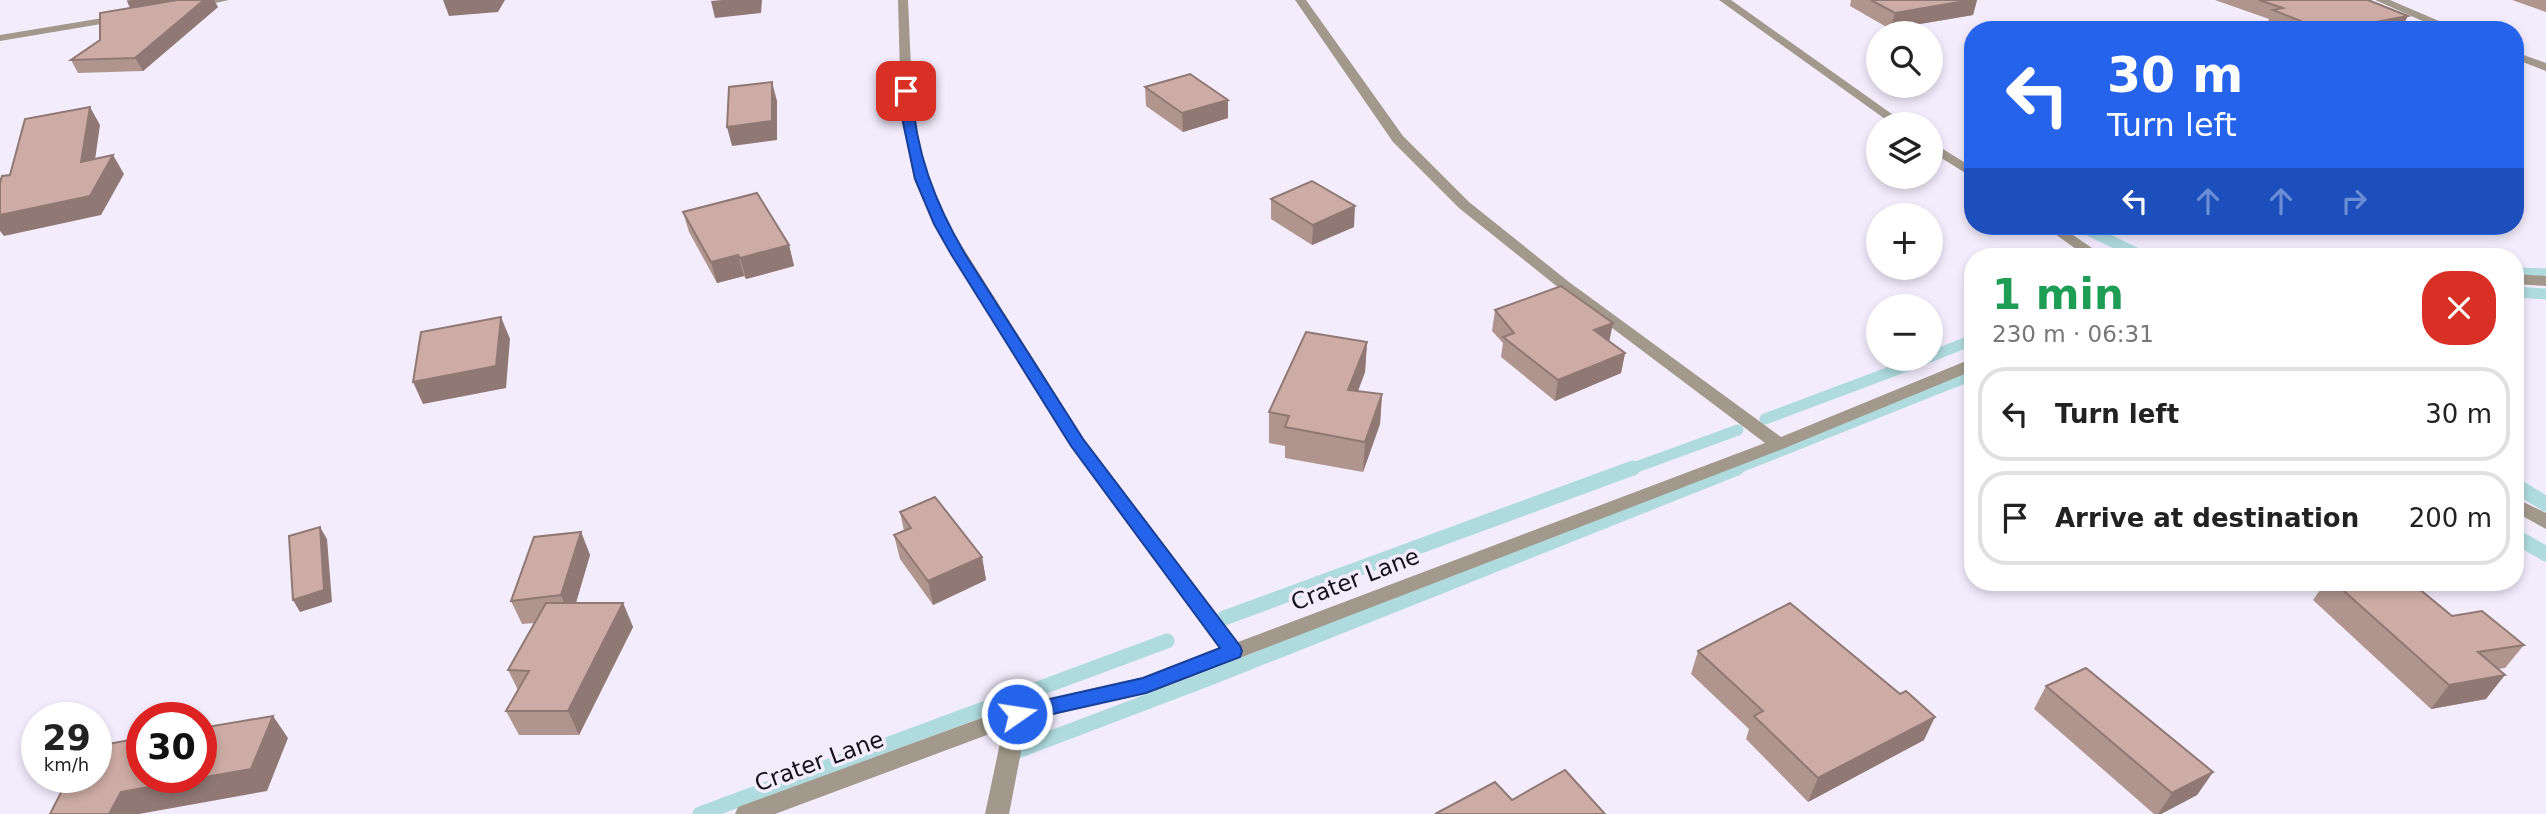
<!DOCTYPE html>
<html lang="en">
<head>
<meta charset="utf-8">
<style>
  :root { --surface:#fff; --page:#f6f6f6; --text:#222; --muted:#767676; --line:#e0e0e0 }
  body { margin:0; font-family:"DejaVu Sans",sans-serif; background:var(--page); color:var(--text); height:100vh; display:flex; flex-direction:column; font-size:26px; white-space:nowrap }
  * { box-sizing:border-box; margin:0 }
  p { font-size:23px; color:var(--muted) }
  .icon { flex:none; width:38px; height:38px; fill:none; stroke:currentColor; stroke-width:2; stroke-linecap:round; stroke-linejoin:round }
  .map { position:relative; flex:1; overflow:hidden }
  .details { position:absolute; left:1964px; top:248px; width:560px; height:343px; display:flex; flex-direction:column; background:var(--surface); border-radius:28px; box-shadow:0 4px 10px #0003 }
  .details>* { flex:none }
  .hud { position:absolute; left:1964px; top:21px; width:560px; height:214px; border-radius:28px; box-shadow:0 4px 10px #0003; background:#2563eb; color:#fff; overflow:hidden }
  .controls { position:absolute; left:1866px; top:21px; display:grid; gap:14px }
  .controls a { display:grid; place-items:center; width:77px; height:77px; border-radius:50%; background:var(--surface); box-shadow:0 4px 10px #0003; font-size:35px }
  .speed { position:absolute; left:21px; top:702px; display:flex; gap:14px; font-size:35px; font-weight:700; text-align:center }
  .speed>* { display:grid; place-content:center; width:91px; height:91px; border-radius:50%; background:var(--surface); box-shadow:0 4px 10px #0003; line-height:1 }
  .speed small { font-size:18px; font-weight:400 }
  .speed .limit { border:10px solid #d22; background:#fff; color:#111 }
  .pin { position:absolute; display:grid; place-items:center; width:60px; height:60px; color:#fff; margin:-30px; border-radius:14px; box-shadow:0 4px 10px #0006 }
  .me { position:absolute; width:77px; margin:-38px; rotate:77deg; stroke-linejoin:round; filter:drop-shadow(0 0 5px #0008) }
  .turn { display:flex; align-items:center; gap:24px; height:147px; padding:0 28px; font-size:32px }
  .turn .icon { width:91px; height:91px; stroke-width:2.5 }
  .turn b { display:block; font-size:49px; line-height:60px }
  .lanes { display:flex; align-items:center; height:66px; padding:0 28px; background:#0003; justify-content:center; gap:35px; direction:ltr }
  .lanes .off { opacity:.35 }
  .round { display:grid; place-items:center; flex:none; width:74px; height:74px; border-radius:28px; background:var(--page) }
  .head { display:flex; align-items:center; justify-content:space-between; height:119px; padding:0 28px }
  h1 { font-size:42px; font-weight:700; line-height:52px; color:#1e9e55 }
  ul { padding:0; list-style:none }
  li { display:flex; align-items:center; gap:21px; height:94px; margin:0 14px 10px; padding:0 14px; border:4px solid var(--line); border-radius:28px }
  li div { flex:1 }
  li b { display:block; font-size:26px }
  li em { font-style:normal }
  .map>svg:first-child { display:block }
  .lines { fill:none; stroke-linecap:round; stroke-linejoin:round }
  .stream-far1 { stroke:#afdbdf; stroke-width:11 }
  .stream { stroke:#afdbdf; stroke-width:15 }
  .minor { fill:#a2998c; fill-rule:evenodd }
  .wall { fill:#b0948e }
  .shaded-wall { fill:#907874 }
  .building { fill:#cdaca5; stroke:#907874; stroke-width:2 }
  .route { fill:#2563eb; stroke:#184099; stroke-width:2 }
  .labels { text-anchor:middle; stroke-width:7; stroke-linejoin:round; paint-order:stroke }
  .street-label { font-size:23px; fill:#15111a; stroke:#f3ecfd }
</style>
</head>
<body>
<div class="map">
<svg width="2546" height="814" viewBox="0 0 2546 814">
  <rect width="100%" height="100%" fill="#f3ecfd"/>
  <g class="lines">
    <g class="stream-far1">
      <path d="M2084 228 2144 257"/>
      <path d="M2515 273 2546 274"/>
      <path d="M2515 292 2546 294"/>
      <path d="M1930 357 1972 340"/>
      <path d="M1765 419 1925 359"/>
      <path d="M1628 470 1738 430"/>
      <path d="M1733 470 1972 375"/>
    </g>
    <g class="stream">
      <path d="M2515 485 2546 504"/>
      <path d="M2515 536 2546 554"/>
      <path d="M1224 618 1633 468"/>
      <path d="M1015 752 1215 676 1737 468"/>
      <path d="M700 814 1167 641"/>
    </g>
    <g class="minor">
      <path d="M204 0H229L193 8 187 5Z"/>
      <path d="M898 0H908L913 113 928 179 948 224 1084 439 1238 642 1765 443 1559 288 1459 208 1393 142 1295 0H1306L1403 136 1469 202 1569 282 1781 437 1966 361 1972 360V371L1785 448 1154 691 1027 721 1009 814H985L1003 729 775 814H735L738 807 1009 708 1143 677 1219 648 1071 446 934 224 914 179 901 113Z"/>
      <path d="M1719 0H1731L1906 124H1892Z"/>
      <path d="M2375 0H2390L2460 30H2443Z"/>
      <path d="M121 15 125 16V20L0 41V35Z"/>
      <path d="M2515 52 2546 63V71L2515 59Z"/>
      <path d="M1930 141 1972 167V177L1930 151Z"/>
      <path d="M2044 226H2060L2105 257H2087Z"/>
      <path d="M2515 274 2546 276V286L2515 284Z"/>
      <path d="M2515 498 2546 513V529L2515 512Z"/>
    </g>
  </g>
  <g class="wall">
    <path d="M127 0H170V1L218 7 143 71 78 73 71 60 100 40 130 8Z"/>
    <path d="M1851 0H1977L1973 15 1890 29 1850 6Z"/>
    <path d="M2215 0H2368L2401 29 2282 30 2267 24 2269 19Z"/>
    <path d="M2512 0H2546V12Z"/>
    <path d="M1145 87 1228 118 1183 132 1146 106Z"/>
    <path d="M1271 199 1354 227 1312 245 1271 219Z"/>
    <path d="M683 212 789 245 794 266 746 279 744 276 717 283 689 232Z"/>
    <path d="M1495 310 1609 341 1625 353 1621 373 1555 401 1501 357 1503 343 1492 331Z"/>
    <path d="M1367 342 1365 372 1358 391 1382 394 1380 424 1363 472 1285 458V446L1269 443V412Z"/>
    <path d="M900 512 982 557 986 580 933 605 900 559 894 535 904 531Z"/>
    <path d="M581 532 590 555 576 603H623L633 627 579 735H519L506 711 518 690 508 670 535 623 522 624 511 601Z"/>
    <path d="M2325 583H2412L2452 616 2524 645 2505 668 2498 669 2486 699 2431 709 2313 600Z"/>
    <path d="M1698 651 1924 740 1808 802 1746 739 1749 729 1691 674Z"/>
    <path d="M2046 686 2213 772 2197 795 2161 814H2154L2034 709Z"/>
  </g>
  <g class="shaded-wall">
    <path d="M132 0H170L171 3 131 10 127 1Z"/>
    <path d="M204 0H214L218 7 143 71 135 58Z"/>
    <path d="M443 0H505L498 12 449 16Z"/>
    <path d="M722 0H762L761 13 715 18 711 1Z"/>
    <path d="M1971 0H1977L1973 15 1890 29 1895 13Z"/>
    <path d="M2408 16 2401 29 2398 30H2333Z"/>
    <path d="M772 82 777 101V140L732 146 727 127Z"/>
    <path d="M1228 100V118L1183 132 1182 113Z"/>
    <path d="M90 107 100 125 92 181 81 162Z"/>
    <path d="M113 155 124 174 101 215 4 236 0 231V215Z"/>
    <path d="M1355 206 1354 227 1312 245 1313 225Z"/>
    <path d="M789 245 794 266 746 279 740 258Z"/>
    <path d="M738 255 744 276 717 283 711 262Z"/>
    <path d="M501 317 510 339 506 388 423 404 413 382Z"/>
    <path d="M1613 323 1609 343 1594 330Z"/>
    <path d="M1367 342 1365 372 1347 420 1348 390Z"/>
    <path d="M1625 353 1621 373 1555 401 1558 380Z"/>
    <path d="M1382 394 1380 424 1363 472 1365 442Z"/>
    <path d="M320 527 327 539 332 602 300 612 293 600Z"/>
    <path d="M581 532 590 555 571 619 561 595Z"/>
    <path d="M982 557 986 580 933 605 928 581Z"/>
    <path d="M623 603 633 627 579 735 568 711Z"/>
    <path d="M2505 675 2486 699 2431 709 2449 685Z"/>
    <path d="M273 716 288 738 267 791 139 814H109L121 792Z"/>
    <path d="M1935 717 1924 740 1808 802 1818 778Z"/>
    <path d="M2213 772 2197 795 2161 814H2158L2172 793Z"/>
  </g>
  <g class="building">
    <path d="M177 0H204L135 58 71 60 100 40V13Z"/>
    <path d="M1871 0H1971L1895 13Z"/>
    <path d="M2259 0H2368L2408 16 2333 30H2323L2273 10 2283 8Z"/>
    <path d="M1190 74 1228 100 1182 113 1145 87Z"/>
    <path d="M772 82V121L727 127 729 87Z"/>
    <path d="M90 107 81 162 113 155 90 196 0 215V183L2 176 10 175 25 119Z"/>
    <path d="M1312 181 1355 206 1313 225 1271 199Z"/>
    <path d="M757 193 789 245 740 258 738 255 711 262 683 212Z"/>
    <path d="M1561 286 1613 323 1594 330 1625 353 1558 380 1503 337 1514 333 1495 310Z"/>
    <path d="M501 317 496 366 413 382 421 332Z"/>
    <path d="M1306 332 1367 342 1348 390 1382 394 1365 442 1285 427 1289 416 1269 412Z"/>
    <path d="M935 497 982 557 928 581 894 535 911 528 900 512Z"/>
    <path d="M320 527 324 590 293 600 289 536Z"/>
    <path d="M581 532 561 595 511 601 534 537Z"/>
    <path d="M2335 583H2412L2452 616 2482 611 2524 645 2478 652 2505 675 2449 685Z"/>
    <path d="M546 603H623L568 711H506L529 671 508 670Z"/>
    <path d="M1790 603 1900 694 1906 691 1935 717 1818 778 1754 716 1763 711 1698 651Z"/>
    <path d="M2086 668 2213 772 2172 793 2046 686Z"/>
    <path d="M273 716 251 769 121 792 109 814H50L69 777H96V746L142 738V777H201V728Z"/>
    <path d="M1565 770 1605 814H1435L1495 782 1512 800Z"/>
  </g>
  <path class="route" d="M906 87 912 91C915 151 935 203 965 254L1083 439 1240 646 1242 651 1240 657 1146 693 1017 722 1010 720 1007 714 1010 708 1143 678 1220 648 1071 446 951 254 934 224 915 179 901 113 900 91Z"/>
  <g class="labels">
    <g class="street-label">
      <text transform="translate(1355 579) rotate(-21)" y="8">Crater Lane</text>
      <text transform="translate(819 761) rotate(-20)" y="8">Crater Lane</text>
    </g>
  </g>
</svg>
<div class="controls">
<a><svg class="icon" aria-label="search" viewBox="0 0 24 24"><circle cx="10" cy="10" r="6"/><path d="M15 15l6 6"/></svg></a>
<a><svg class="icon" aria-label="layers" viewBox="0 0 24 24"><path d="M12 4l9 5-9 5-9-5zM3 14l9 5 9-5"/></svg></a>
<a>+</a>
<a>−</a>
</div>
<div class="speed"><div>29<small>km/h</small></div><div class="limit">30</div></div>
<div class="pin" style="left:906px;top:91px;background:#d93025"><svg class="icon" aria-label="arrive" viewBox="0 0 24 24"><path d="M6 21V4h12l-3 4 3 4H6"/></svg></div>
<svg class="me" style="left:1017px;top:714px" viewBox="-20 -20 40 40"><circle r="17" fill="#2563eb" stroke="#fff" stroke-width="3"/><path d="M0-11L8 9 0 5-8 9z" fill="#fff"/></svg>
<div class="hud">
<div class="turn"><svg class="icon" aria-label="left" viewBox="0 0 24 24"><path d="M17 20v-9H6M10 6l-5 5 5 5"/></svg><div><b>30 m</b>Turn left</div></div>
<div class="lanes"><svg class="icon" aria-label="left" viewBox="0 0 24 24"><path d="M17 20v-9H6M10 6l-5 5 5 5"/></svg><svg class="icon off" aria-label="ahead" viewBox="0 0 24 24"><path d="M12 20V5M6 11l6-6 6 6"/></svg><svg class="icon off" aria-label="ahead" viewBox="0 0 24 24"><path d="M12 20V5M6 11l6-6 6 6"/></svg><svg class="icon off" aria-label="right" viewBox="0 0 24 24"><path d="M7 20v-9h11M14 6l5 5-5 5"/></svg></div>
</div>
<section class="details">
<div class="head"><div><h1>1 min</h1><p>230 m · 06:31</p></div><a class="round" style="background:#d93025;color:#fff"><svg class="icon" aria-label="close" viewBox="0 0 24 24"><path d="M6 6l12 12M18 6L6 18"/></svg></a></div>
<ul>
<li><svg class="icon" aria-label="left" viewBox="0 0 24 24"><path d="M17 20v-9H6M10 6l-5 5 5 5"/></svg><div><b>Turn left</b></div><em>30 m</em></li>
<li><svg class="icon" aria-label="arrive" viewBox="0 0 24 24"><path d="M6 21V4h12l-3 4 3 4H6"/></svg><div><b>Arrive at destination</b></div><em>200 m</em></li>
</ul>
</section>
</div>
</body>
</html>
